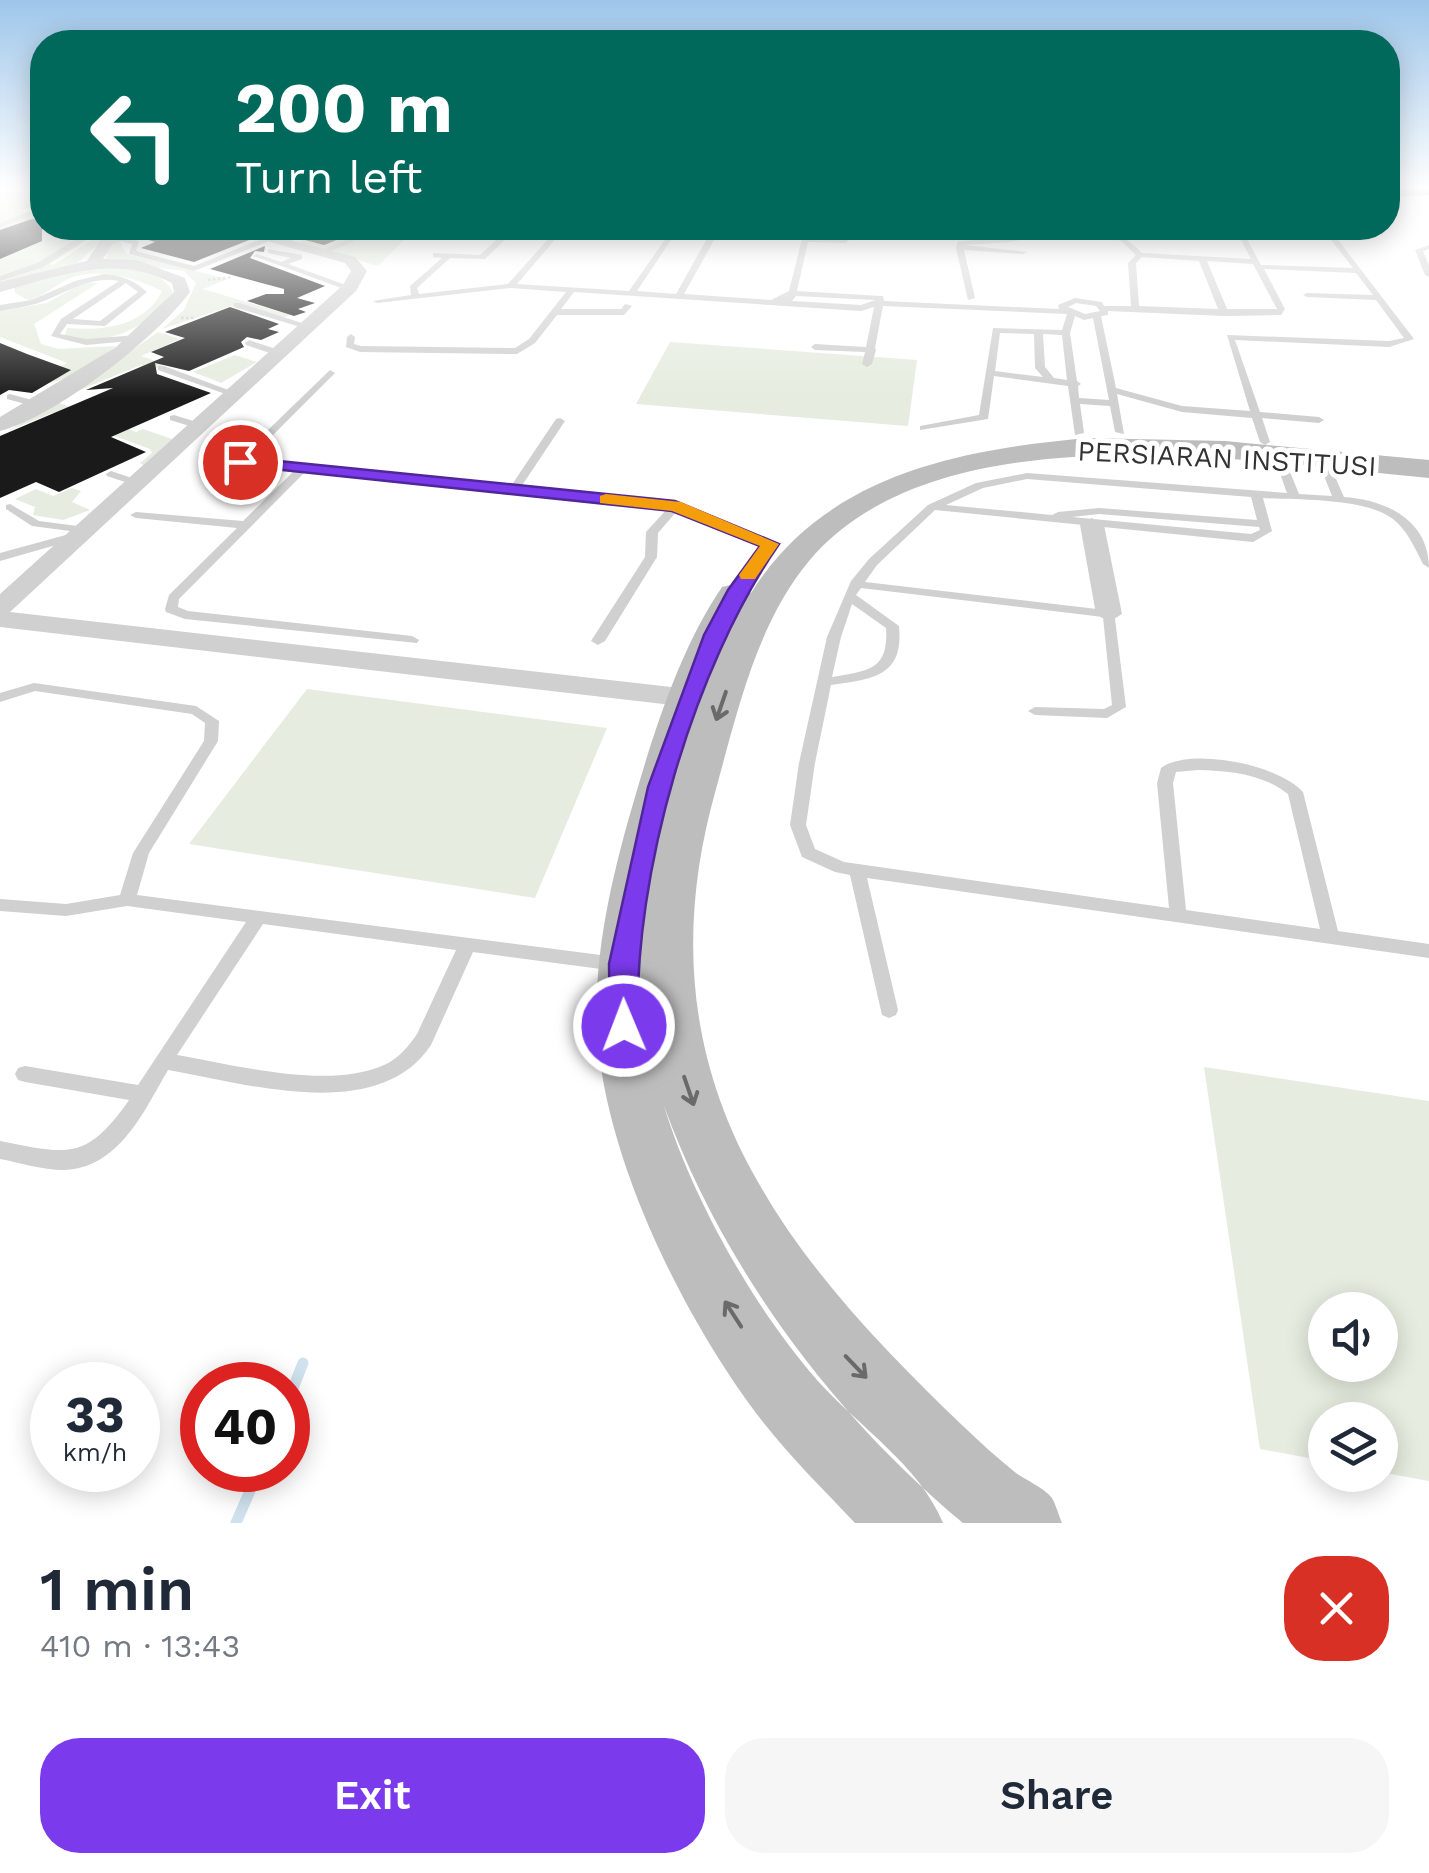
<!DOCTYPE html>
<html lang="en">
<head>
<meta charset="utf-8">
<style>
  :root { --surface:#fff; --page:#f6f6f7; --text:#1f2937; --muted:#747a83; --accent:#7c3aed }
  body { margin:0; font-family:"Work Sans",sans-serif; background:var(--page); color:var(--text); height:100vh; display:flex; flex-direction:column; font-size:38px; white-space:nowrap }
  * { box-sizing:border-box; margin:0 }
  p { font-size:32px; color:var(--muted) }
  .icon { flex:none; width:55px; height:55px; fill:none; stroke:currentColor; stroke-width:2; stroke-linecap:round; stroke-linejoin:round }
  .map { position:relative; height:1523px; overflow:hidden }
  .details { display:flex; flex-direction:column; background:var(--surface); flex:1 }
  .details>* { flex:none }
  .hud { position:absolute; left:30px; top:30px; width:1370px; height:210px; border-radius:40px; box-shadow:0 5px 25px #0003; background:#00695c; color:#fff; overflow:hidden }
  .tools { position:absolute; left:1308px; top:1292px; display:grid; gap:20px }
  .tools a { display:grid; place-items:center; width:90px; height:90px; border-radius:50%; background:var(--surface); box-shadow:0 5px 25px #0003; font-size:50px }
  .speed { position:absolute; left:30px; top:1362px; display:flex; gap:20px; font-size:50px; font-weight:700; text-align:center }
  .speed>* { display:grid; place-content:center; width:130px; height:130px; border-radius:50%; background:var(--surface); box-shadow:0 5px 25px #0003; line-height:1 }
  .speed small { font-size:25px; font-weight:400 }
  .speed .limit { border:15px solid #d22; background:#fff; color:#111 }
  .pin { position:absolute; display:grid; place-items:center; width:85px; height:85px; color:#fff; margin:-42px; border:5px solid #fff; border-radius:50%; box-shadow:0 2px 10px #0007 }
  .me { position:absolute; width:110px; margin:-55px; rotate:359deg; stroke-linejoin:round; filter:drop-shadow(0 0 8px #0008) }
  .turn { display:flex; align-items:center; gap:35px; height:210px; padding:0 40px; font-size:45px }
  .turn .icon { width:130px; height:130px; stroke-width:2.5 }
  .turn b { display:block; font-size:70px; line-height:85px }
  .round { display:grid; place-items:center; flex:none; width:105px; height:105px; border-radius:40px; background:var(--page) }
  .head { display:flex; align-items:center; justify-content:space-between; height:170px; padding:0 40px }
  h1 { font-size:60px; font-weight:600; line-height:75px }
  .cta { display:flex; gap:20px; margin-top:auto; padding:20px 40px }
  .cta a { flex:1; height:115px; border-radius:40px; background:var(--accent); color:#fff; font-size:40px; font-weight:600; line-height:115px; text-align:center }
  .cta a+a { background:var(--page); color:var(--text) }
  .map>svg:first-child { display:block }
  .green { fill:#e6ecdf; fill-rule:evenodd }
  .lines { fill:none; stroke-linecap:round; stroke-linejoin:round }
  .stream { stroke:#cfe2ee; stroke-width:11 }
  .building { fill:#1a1a1a }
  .path { stroke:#cdcdcd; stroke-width:2.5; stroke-dasharray:2.5 2.5; stroke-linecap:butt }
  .lane { fill:#d0d0d0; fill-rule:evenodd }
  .street { fill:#d0d0d0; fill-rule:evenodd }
  .secondary { fill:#bdbdbd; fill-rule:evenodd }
  .highway { fill:#9a9a9a; fill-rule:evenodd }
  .oneway { stroke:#6a6a6a }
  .route { fill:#7c3aed; stroke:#51269a; stroke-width:2.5 }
  .slow { fill:#f59e0b }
  .labels { text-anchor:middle; stroke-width:10; stroke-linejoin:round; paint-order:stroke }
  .street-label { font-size:28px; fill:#333; stroke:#fff }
</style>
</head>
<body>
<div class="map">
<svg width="1429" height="1523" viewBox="0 0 1429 1523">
  <rect width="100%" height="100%" fill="#fff"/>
  <g class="green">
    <path d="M0 192 42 194V207L15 210 42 215V228H107L50 264 53 265 110 228H133L104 239 76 264 0 283Z"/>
    <path d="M306 228H416L378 266 299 242 324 233Z"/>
    <path d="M120 241 126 254 228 279 203 289 290 315 278 320 231 306 162 329 184 310 196 283 184 271 106 261 108 245Z"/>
    <path d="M75 270C105 269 157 261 173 292 147 328 111 347 65 336L67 328C103 331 144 327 162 291 135 278 103 268 73 277 58 283 45 295 30 301L15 293 14 287Z"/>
    <path d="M84 282 98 283 34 324 41 344 59 349 116 346C92 363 64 387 34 383L67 363 0 337V311L47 303Z"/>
    <path d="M158 332 180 339 141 356 165 364 155 369 141 365 70 394Z"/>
    <path d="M670 342 917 360 908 426 636 404Z"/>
    <path d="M235 355 257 362 221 383 193 372Z"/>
    <path d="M57 402 136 432 143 429 172 439 143 465 140 463 152 453 150 449 52 413 8 431Z"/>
    <path d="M72 488 81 491 72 502 90 510 63 520 33 515 35 507 15 499 36 489 53 496Z"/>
    <path d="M307 689 607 728 535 898 189 844Z"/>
    <path d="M1204 1067 1429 1101V1481L1380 1472V1420H1325V1461L1260 1449ZM1325 1310H1380V1365H1325Z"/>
  </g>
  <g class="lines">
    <g class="stream">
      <path d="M288 1401 303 1363"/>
      <path d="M236 1523 259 1470"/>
    </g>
  </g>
  <g class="building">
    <path d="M32 219 42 220V241L0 259V230Z"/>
    <path d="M153 228H217L249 240 194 262 141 248 155 242 139 237Z"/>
    <path d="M273 228H295L339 239 324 245 271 231Z"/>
    <path d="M265 246 264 252 255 251 250 258 325 286 297 298 315 303 298 309 306 312 294 316 247 301 266 294H284V289L210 269Z"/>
    <path d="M230 307 279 324 268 329 279 332 261 340 247 337 241 342 244 347 189 371 155 363 157 374 211 393 111 437 146 452 59 492 36 482 0 498V436L113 388 86 390 164 357 151 352 185 338 165 332Z"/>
    <path d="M0 343 27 354 71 370 32 393 9 390 0 395Z"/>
  </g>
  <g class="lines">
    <g class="path">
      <path d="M208 280 233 277"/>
      <path d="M181 318H196"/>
    </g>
    <g class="lane">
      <path d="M31 211 42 213V217L32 215 0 227V223Z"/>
      <path d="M95 228H103L43 267 0 281V276L37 263Z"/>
      <path d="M259 228H269L248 235 244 233Z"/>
      <path d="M509 228H517L485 259 450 258 417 288 419 294 508 284 558 228H565L517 284 629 291 673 228H679L637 291 676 294 709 235 713 233 717 235 684 294 771 300 789 291 804 231 808 229 855 233 846 243 808 242 797 291 880 296H883L884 301 1059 309 1058 305 1075 298 1102 302 1104 306H1131L1128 263 1136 255 1121 241 1089 228C1111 228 1127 238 1142 253L1251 259 1237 232 1184 230 1180 228H1241L1261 265 1353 268 1322 228H1329L1414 339 1389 347 1235 340 1260 412 1319 417 1324 420 1319 423 1262 418 1270 442 1265 445 1260 442 1252 418 1182 412 1117 394 1124 434 1115 432 1110 406 1080 404 1084 433 1075 435 1068 386 994 376 988 419 920 430V426L979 415 993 328 1062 330 1067 314 883 306 875 348 876 350 872 364 867 367 862 364 865 352 815 350 811 347 815 344 866 347 874 307 861 311 574 292 561 309H621L625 304 632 306 624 315H557L535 343 517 354 360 352 346 347 347 337 351 334 355 337 354 344 361 346 515 348 529 339 566 292 511 288 377 303 373 301 411 295 410 286 442 258 433 257V253L480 255ZM811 233 846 235 844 239 809 238ZM1142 257 1199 261 1218 309 1139 306 1136 263ZM1207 261 1253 264 1277 309H1227ZM1264 269 1356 273 1373 295 1307 293 1303 295 1307 297 1376 300 1404 338 1389 341 1227 335 1250 411 1182 406 1116 388 1101 316 1108 315V311L1224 316 1281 315 1285 309ZM796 296 875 300 861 305 792 301ZM1076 303 1096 306 1100 311 1085 314 1068 307ZM1075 316 1084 320 1093 318 1109 400 1079 398 1078 386 1081 384 1077 381 1070 333ZM1000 333 1034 334 1035 368 1043 377 995 371ZM1043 334 1062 335 1067 380 1054 378 1045 367Z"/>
      <path d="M1058 228H1070L1011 242 964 245 1027 252 1023 254 964 250 975 298 968 300 956 248 958 241 1011 238Z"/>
      <path d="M115 235 139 241 136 251 194 266 267 237 274 239 194 271 129 254 132 244 112 239Z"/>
      <path d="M348 239 355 241 324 254 317 252Z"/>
      <path d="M1429 245V249L1423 251 1429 265V277L1425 275 1415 250Z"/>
      <path d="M268 249 302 255V259L288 264 354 288 347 290 253 256 257 254 281 262 291 258 268 253Z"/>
      <path d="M104 274C121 275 134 280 147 292L105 326 67 324 60 334 86 339 137 335 141 338 140 340 86 345 51 336 61 319 119 281C90 275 67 293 41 302 28 307 14 308 0 311V305L32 300 75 281ZM126 283 138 292 100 321 73 319Z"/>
      <path d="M234 303H240L311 326 304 328 234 307Z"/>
      <path d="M249 340 282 351 284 353 279 356 246 345 245 343Z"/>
      <path d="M158 366H164L239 394 231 396 158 370Z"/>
      <path d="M330 370 335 373 248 460 511 486 556 419 560 418 565 421 521 487 675 503 777 544 771 548 767 547 677 511 658 533 657 557 605 641 598 645 591 641 645 557 646 532 667 509 305 472 179 599 178 607 188 611 412 636 419 640 417 643 185 619 166 612 165 609 169 595 237 528 136 518 130 515 136 512 243 521 294 471 240 465 235 462Z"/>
      <path d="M10 394 39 402 41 404 36 407 7 399V395Z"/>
      <path d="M174 415 203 424 204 426 199 429 170 420V416Z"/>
      <path d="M1279 454 1284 457 1299 494 1332 496 1318 461 1323 458 1328 461 1344 497C1386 500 1429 520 1429 568L1423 564C1415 548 1407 530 1393 519 1366 498 1298 500 1263 498L1272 531 1253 542 935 510 877 565 865 582 1114 611 1126 707 1107 718 1035 715 1028 711 1035 707 1104 709 1112 705 1103 617 861 588 856 595 899 626C904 677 872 679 831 685L815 763 806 825 815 849 844 862 1169 908 1157 783 1161 768C1190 746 1280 765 1303 792L1338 931 1429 944V958L867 878 898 1010 896 1015 889 1018 882 1015 850 875 835 872 802 857 790 825 799 763 827 637 851 581 869 559 928 505 976 483 1027 473 1287 493 1274 457ZM1027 479 1251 497 1257 520 1099 508 1058 512 1052 515 946 505 983 488ZM1099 514 1259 527 1260 530 1251 534 1072 517ZM852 604 886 628C889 670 868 671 832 677L841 637ZM1198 770C1230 771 1263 774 1288 794L1320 929 1186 910 1173 783 1176 772Z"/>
      <path d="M111 471 141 481 142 483 137 486 107 476 106 474Z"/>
      <path d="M10 504 39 521 85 527 91 530 85 533 32 526 6 509V505Z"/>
      <path d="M73 533 77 535V539L0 561V553Z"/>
      <path d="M34 683 196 706 219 721 218 741 149 853 137 895 616 957 622 959 625 964 622 969 616 971 473 952 431 1045C378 1125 245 1083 168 1070 144 1111 119 1169 63 1170 42 1170 21 1163 0 1159V1141C67 1154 86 1162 129 1100L25 1082 18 1080 15 1074 18 1068 25 1066 138 1085 246 922 127 906 66 916 0 911V899L66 904 120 895 133 853 204 741 205 723 192 714 35 691 0 702V693ZM263 924 456 950 417 1034C409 1046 398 1059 384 1065 329 1090 235 1065 177 1055Z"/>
    </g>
    <g class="street">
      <path d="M131 228H150L112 245 103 259 137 260 185 278 190 292C155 339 57 416 0 431V417L116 347 174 292 172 283C115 253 58 276 0 292V282L87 261 101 239Z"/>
      <path d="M221 228H243L355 257 367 271 356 291 10 612 689 689 703 698 699 704 689 707 0 627V594L343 285 351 271 345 263Z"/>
      <path d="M1092 518 1104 525 1122 614 1109 622 1096 614 1080 525Z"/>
    </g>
    <path class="secondary" d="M1087 438 1225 441 1429 460V478C1254 462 938 407 809 561 757 623 737 713 716 789 677 926 686 1057 758 1182 810 1274 887 1353 963 1426 980 1442 997 1458 1016 1473 1026 1480 1044 1488 1052 1498 1056 1505 1059 1516 1062 1523H963C831 1413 723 1267 664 1106 692 1198 754 1308 817 1380 858 1426 920 1466 943 1523H855C824 1490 791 1458 763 1422 687 1324 609 1168 598 1043 591 961 612 875 635 797 655 728 681 647 722 587L735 584 751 593C825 475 957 450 1087 438Z"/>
    <path class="highway" d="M1388 186H1429V195L1388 197Z"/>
  </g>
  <defs><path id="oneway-shaft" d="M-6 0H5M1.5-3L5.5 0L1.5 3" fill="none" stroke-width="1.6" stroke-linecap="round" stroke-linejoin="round" transform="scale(2.5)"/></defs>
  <g class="oneway">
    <use href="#oneway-shaft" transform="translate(721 706) rotate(109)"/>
    <use href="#oneway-shaft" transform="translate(689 1091) rotate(71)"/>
    <use href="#oneway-shaft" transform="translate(733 1314) rotate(-123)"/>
    <use href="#oneway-shaft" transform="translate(856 1367) rotate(46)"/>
  </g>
  <linearGradient id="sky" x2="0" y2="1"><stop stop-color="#9ec6ea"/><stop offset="0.47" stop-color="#fff"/><stop offset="1" stop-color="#fff" stop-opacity="0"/></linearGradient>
  <rect width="1429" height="399" fill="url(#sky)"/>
  <path class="route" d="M240 457 675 501 779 544C693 668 633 875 638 1026L634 1035H614L610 1026 609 964 648 787 704 635 728 590 760 546 672 511 234 465V458Z"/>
  <path class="slow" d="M606 494 681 502 779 544 755 579H741L739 575 760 546 672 511 600 503V496Z"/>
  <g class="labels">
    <g class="street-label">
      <text transform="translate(1227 458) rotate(3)" y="10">PERSIARAN INSTITUSI</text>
    </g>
  </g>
</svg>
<div class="tools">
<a><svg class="icon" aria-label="sound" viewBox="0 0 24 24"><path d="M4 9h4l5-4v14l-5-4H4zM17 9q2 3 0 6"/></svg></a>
<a><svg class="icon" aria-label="layers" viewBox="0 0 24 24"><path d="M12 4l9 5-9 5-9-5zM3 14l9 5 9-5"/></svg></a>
</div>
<div class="speed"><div>33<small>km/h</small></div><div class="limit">40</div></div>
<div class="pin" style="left:240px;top:462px;background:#d93025"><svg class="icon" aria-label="arrive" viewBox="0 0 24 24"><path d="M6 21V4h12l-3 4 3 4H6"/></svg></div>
<svg class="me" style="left:624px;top:1026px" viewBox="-20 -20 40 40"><circle r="17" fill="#7c3aed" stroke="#fff" stroke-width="3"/><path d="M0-11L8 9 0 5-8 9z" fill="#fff"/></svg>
<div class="hud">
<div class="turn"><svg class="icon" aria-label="left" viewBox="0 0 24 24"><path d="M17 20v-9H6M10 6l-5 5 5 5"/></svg><div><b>200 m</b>Turn left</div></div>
</div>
</div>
<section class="details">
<div class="head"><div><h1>1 min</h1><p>410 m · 13:43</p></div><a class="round" style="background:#d93025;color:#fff"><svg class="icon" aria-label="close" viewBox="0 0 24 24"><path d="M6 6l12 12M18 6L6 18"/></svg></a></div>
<div class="cta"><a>Exit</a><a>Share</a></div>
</section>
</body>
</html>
